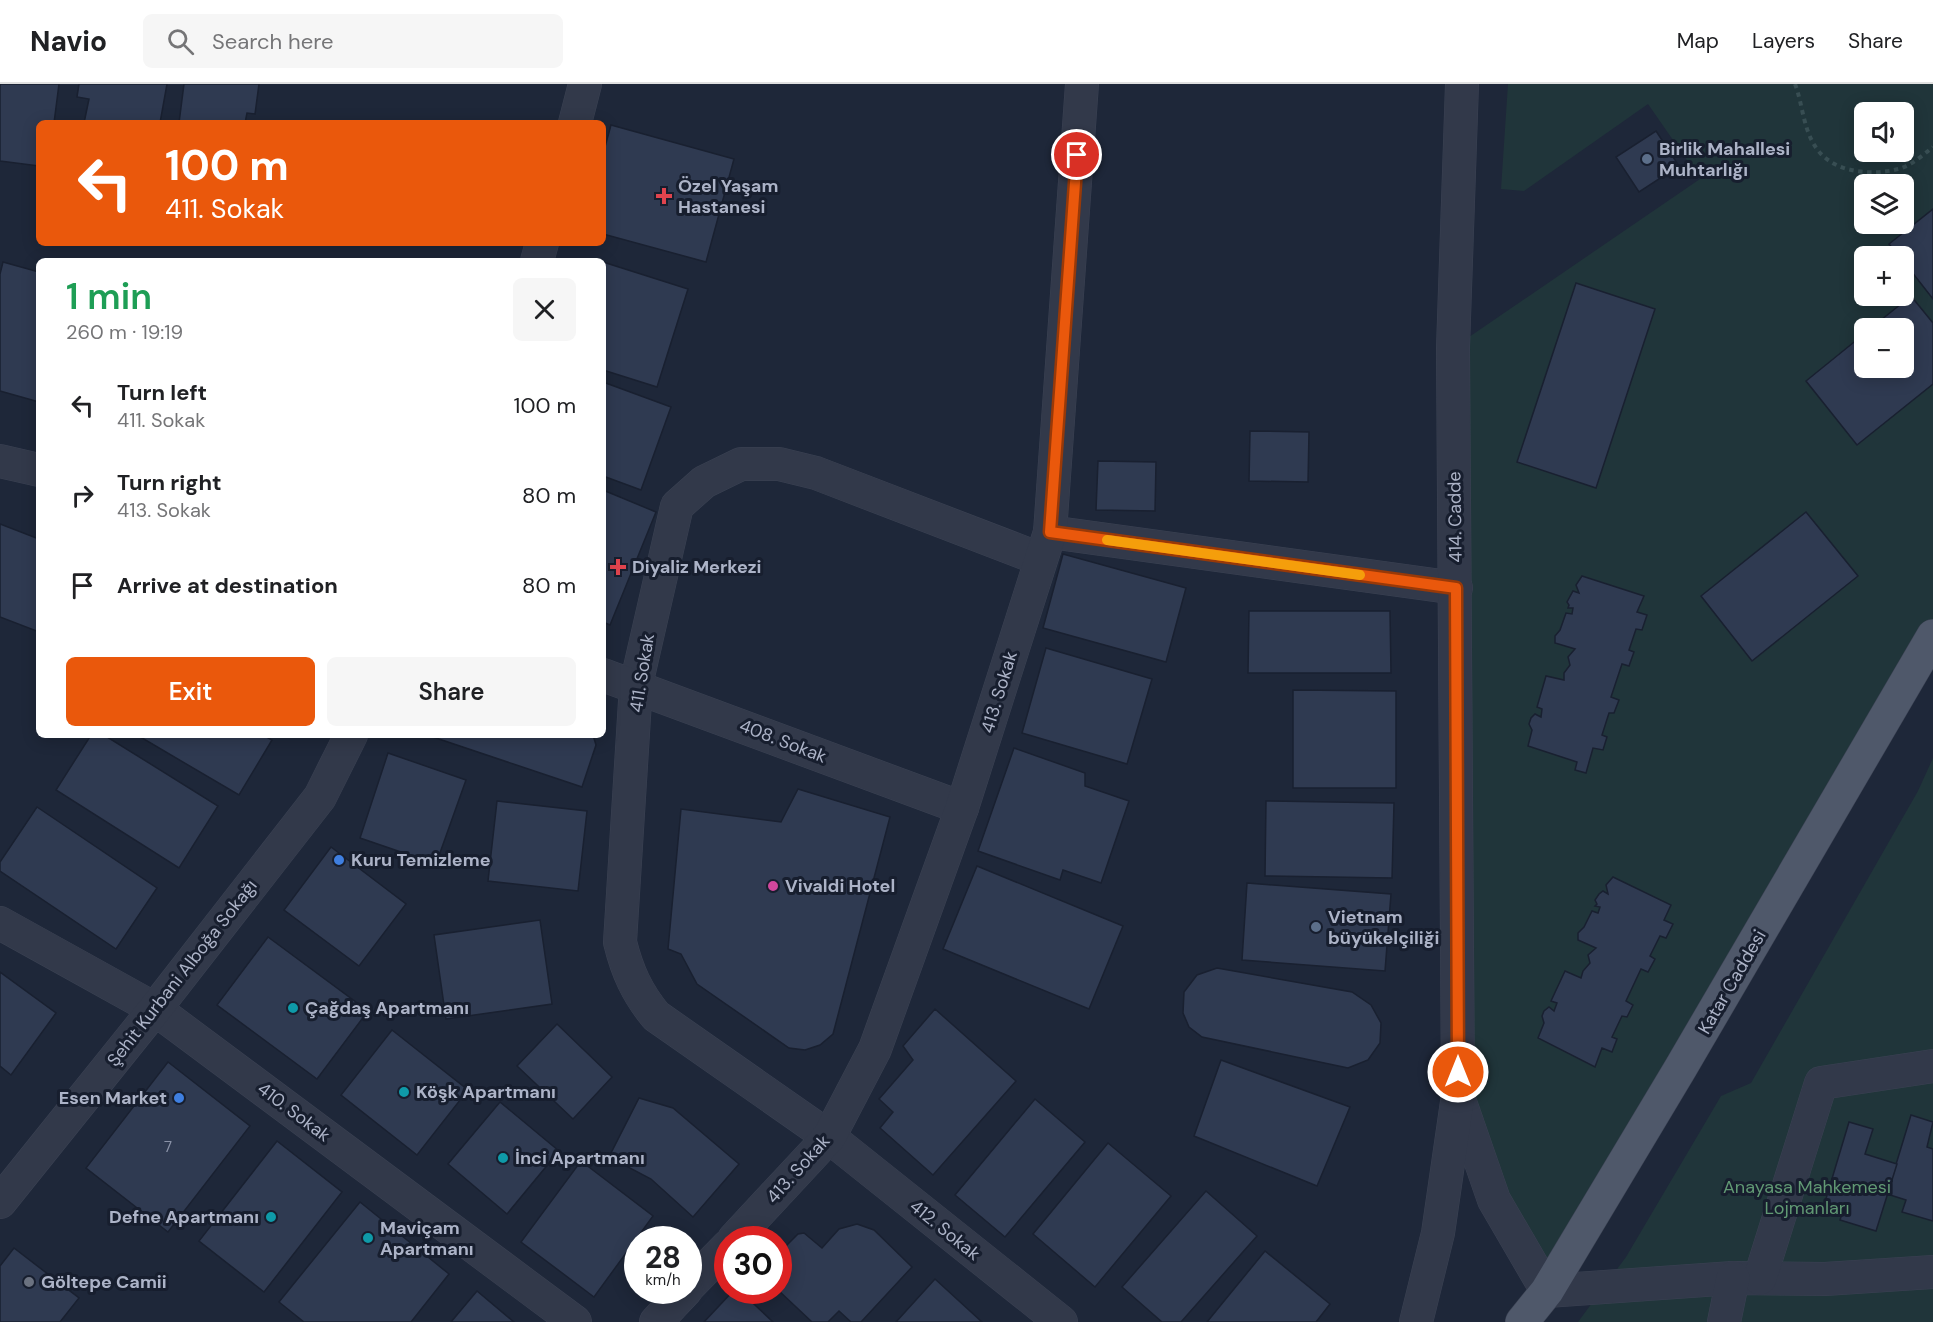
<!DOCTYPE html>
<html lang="en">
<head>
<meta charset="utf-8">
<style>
  :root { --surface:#fff; --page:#f6f6f6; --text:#202124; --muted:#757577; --line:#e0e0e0; --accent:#ea580c }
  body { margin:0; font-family:"DM Sans",sans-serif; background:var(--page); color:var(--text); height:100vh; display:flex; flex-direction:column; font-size:22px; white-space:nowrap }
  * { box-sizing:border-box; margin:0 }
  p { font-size:20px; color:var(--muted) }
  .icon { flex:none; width:33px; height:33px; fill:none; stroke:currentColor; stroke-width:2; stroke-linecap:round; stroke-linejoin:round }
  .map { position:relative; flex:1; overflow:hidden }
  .side { position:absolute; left:36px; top:174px; width:570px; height:480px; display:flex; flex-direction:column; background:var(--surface); border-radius:9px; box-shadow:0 3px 15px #0003 }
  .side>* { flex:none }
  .top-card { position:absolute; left:36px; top:36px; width:570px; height:126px; border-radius:9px; box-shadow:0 3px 15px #0003; background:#ea580c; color:#fff; overflow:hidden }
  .fabs { position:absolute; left:1854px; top:18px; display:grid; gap:12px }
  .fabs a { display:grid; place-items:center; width:60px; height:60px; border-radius:9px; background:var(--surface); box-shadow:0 3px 15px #0003; font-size:30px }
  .speed { position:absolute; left:624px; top:1142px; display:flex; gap:12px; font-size:30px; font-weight:700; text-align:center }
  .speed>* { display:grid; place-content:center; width:78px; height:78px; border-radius:50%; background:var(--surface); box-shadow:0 3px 15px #0003; line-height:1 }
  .speed small { font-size:15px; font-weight:400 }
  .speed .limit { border:9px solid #d22; background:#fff; color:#111 }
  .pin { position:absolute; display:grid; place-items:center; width:51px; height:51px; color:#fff; margin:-26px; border:3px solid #fff; border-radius:50%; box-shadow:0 2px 6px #0007 }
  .me { position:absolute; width:66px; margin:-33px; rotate:0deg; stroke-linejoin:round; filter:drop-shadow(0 0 4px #0008) }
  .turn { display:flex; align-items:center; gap:21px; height:126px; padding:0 30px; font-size:27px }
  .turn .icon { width:78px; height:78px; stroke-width:2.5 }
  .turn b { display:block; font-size:42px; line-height:51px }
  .round { display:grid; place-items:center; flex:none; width:63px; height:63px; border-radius:9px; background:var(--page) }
  .head { display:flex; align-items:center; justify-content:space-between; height:102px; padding:0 30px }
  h1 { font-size:36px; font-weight:600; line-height:45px; color:#1e9e55 }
  .action { display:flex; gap:12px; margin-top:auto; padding:12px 30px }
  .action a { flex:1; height:69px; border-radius:9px; background:var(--accent); color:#fff; font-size:24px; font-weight:600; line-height:69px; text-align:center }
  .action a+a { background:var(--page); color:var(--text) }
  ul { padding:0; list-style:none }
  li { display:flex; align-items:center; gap:18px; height:90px; padding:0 30px }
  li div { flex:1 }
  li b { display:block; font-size:22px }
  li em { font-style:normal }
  header { display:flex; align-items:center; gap:36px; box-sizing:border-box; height:84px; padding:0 30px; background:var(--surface); border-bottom:2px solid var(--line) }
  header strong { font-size:28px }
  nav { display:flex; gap:33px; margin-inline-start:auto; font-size:21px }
  .search { width:420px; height:54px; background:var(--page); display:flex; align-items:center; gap:15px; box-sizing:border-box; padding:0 21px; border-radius:9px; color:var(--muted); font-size:22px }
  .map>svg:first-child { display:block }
  .green { fill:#20353a; fill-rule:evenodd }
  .building { fill:#2f3a51; stroke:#192030; stroke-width:1.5 }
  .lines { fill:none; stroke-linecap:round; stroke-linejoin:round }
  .minor-casing { stroke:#3b4253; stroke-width:34 }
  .major-casing { stroke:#3b4253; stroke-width:34 }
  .path { stroke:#384e53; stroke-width:4; stroke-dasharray:4.5 4.5; stroke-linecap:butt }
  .minor { stroke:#32394a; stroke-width:33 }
  .major { stroke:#4f586a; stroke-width:33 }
  .route-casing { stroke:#983908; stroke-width:15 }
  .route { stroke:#ea580c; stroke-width:10 }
  .slow { stroke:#f59e0b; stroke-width:10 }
  .service-dot { fill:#5c6f8a; stroke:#171e2e; stroke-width:2 }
  .health-dot { fill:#e0444e; stroke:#171e2e; stroke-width:2 }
  .shop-dot { fill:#3f7fe0; stroke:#171e2e; stroke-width:2 }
  .hotel-dot { fill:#d1479c; stroke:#171e2e; stroke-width:2 }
  .culture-dot { fill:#0f9aa8; stroke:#171e2e; stroke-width:2 }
  .worship-dot { fill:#6b7280; stroke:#171e2e; stroke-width:2 }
  .labels { text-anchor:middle; stroke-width:6; stroke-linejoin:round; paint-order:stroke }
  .number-label { font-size:15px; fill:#8b93a8 }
  .poi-label { font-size:18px; font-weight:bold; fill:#acb3c7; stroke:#171e2e; text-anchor:start }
  .street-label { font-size:18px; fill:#acb3c7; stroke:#171e2e }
  .park-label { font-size:18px; fill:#619974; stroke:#171e2e }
</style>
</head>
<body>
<header>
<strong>Navio</strong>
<div class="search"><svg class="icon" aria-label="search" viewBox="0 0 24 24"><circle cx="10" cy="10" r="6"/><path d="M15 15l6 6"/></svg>Search here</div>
<nav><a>Map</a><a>Layers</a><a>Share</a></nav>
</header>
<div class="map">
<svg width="1933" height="1238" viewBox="0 0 1933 1238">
  <rect width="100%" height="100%" fill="#1e2739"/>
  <g class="green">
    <path d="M1508 0H1933V552L1547 1207 1458 1011 1453 264 1700 95 1648 20 1524 107 1501 105ZM1864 28H1904V68H1864ZM1864 100H1904V140H1864ZM1864 172H1904V212H1864ZM1864 244H1904V284H1864Z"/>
    <path d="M1933 674V1238H1578L1626 1173 1721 1012 1751 999 1918 707Z"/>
  </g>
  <g class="building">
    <path d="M0 0H59L54 39H39V82L0 77Z"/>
    <path d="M79 0H167L160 39H84L89 15 77 13Z"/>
    <path d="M184 0H259L255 30 247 29 245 39H179Z"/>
    <path d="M611 41 734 75 706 178 603 150V70Z"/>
    <path d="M1656 47 1679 82 1639 108 1616 73Z"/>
    <path d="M1933 125V215L1904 178V172H1899L1889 160Z"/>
    <path d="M3 178 39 188V318L0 307V190Z"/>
    <path d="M603 178 688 205 657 303 603 286Z"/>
    <path d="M1576 199 1655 225 1596 404 1517 378Z"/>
    <path d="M1911 212 1933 239V300L1857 361 1806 297 1864 250V284H1904V244H1871Z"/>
    <path d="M603 298 671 323 641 406 603 392Z"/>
    <path d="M1250 347 1309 348 1308 398 1249 397Z"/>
    <path d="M1098 377 1156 378 1155 427 1096 426Z"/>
    <path d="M603 406 656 428 610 541 603 538Z"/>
    <path d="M1806 428 1858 492 1752 577 1701 512Z"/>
    <path d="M0 440 39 455V548L0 533Z"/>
    <path d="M1063 470 1186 504 1166 578 1043 544Z"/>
    <path d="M1582 492 1644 512 1637 528 1647 531 1642 546 1636 545 1629 566 1634 568 1629 582 1622 580 1611 613 1619 616 1614 629H1609L1602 651 1607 653 1603 666 1593 664 1586 689 1575 686 1577 678 1528 662 1532 646 1529 640 1531 634 1535 630 1541 633 1542 625 1537 623 1546 592 1564 596V589L1570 581 1568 573 1575 565 1555 559V552L1560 546 1566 529 1572 530 1573 524H1568L1569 521 1567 518 1573 507 1579 509 1576 501Z"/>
    <path d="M1249 527H1390L1391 589H1248Z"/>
    <path d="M1046 564 1152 595 1127 680 1022 649Z"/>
    <path d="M1293 606 1396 607V704H1293Z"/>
    <path d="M91 651H104L218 722 179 784 56 706Z"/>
    <path d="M137 651H263L272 656 239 711Z"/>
    <path d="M427 651H593L596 661 582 703Z"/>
    <path d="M1014 664 1085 689V702L1129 717 1101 799 1063 786 1060 796 978 767Z"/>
    <path d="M388 669 466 696 436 780 360 754Z"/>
    <path d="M798 705 890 733 833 950 820 961 805 966 789 964 697 900 681 870 668 865 681 725 781 738Z"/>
    <path d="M497 717 587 727 578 807 488 797Z"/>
    <path d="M1266 717 1394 719 1392 794 1265 792Z"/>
    <path d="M37 723 157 804 116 865 0 787V778Z"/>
    <path d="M331 763 406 820 359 882 284 826Z"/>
    <path d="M977 782 1123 842 1089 925 943 865Z"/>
    <path d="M1613 793 1671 821 1664 836 1673 840 1666 854 1660 852 1650 872 1655 875 1648 888 1641 885 1626 917 1633 921 1627 933 1622 932 1612 953 1617 955 1612 968 1602 964 1595 983 1538 954 1544 939 1542 932 1544 927 1549 923 1554 927 1557 919 1551 917 1565 887 1581 894 1583 887 1590 879 1588 871 1596 864 1578 856V849L1584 843 1592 827 1598 829 1600 823 1595 822 1597 820 1595 816 1599 810 1603 807 1608 810 1606 801Z"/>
    <path d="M1247 799 1391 810 1385 887 1242 876Z"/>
    <path d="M540 836 552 920 446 935 434 851Z"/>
    <path d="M268 853 368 927 317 995 217 921Z"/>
    <path d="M1217 884 1352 908 1371 921 1381 939 1380 959 1368 976 1348 984 1202 953 1189 943 1183 929 1184 908 1197 891Z"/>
    <path d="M0 888 56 929 11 991 0 982Z"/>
    <path d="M935 925 1016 997 933 1091 880 1044 893 1028 879 1015 913 976 903 962Z"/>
    <path d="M557 940 612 993 573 1035 517 982Z"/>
    <path d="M392 946 468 1006 417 1071 341 1011Z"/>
    <path d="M1221 976 1350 1023 1317 1102 1194 1052Z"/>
    <path d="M168 978 250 1042 168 1148 86 1084Z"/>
    <path d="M639 1014 673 1024 739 1080 693 1133 651 1095 609 1073Z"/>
    <path d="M1035 1015 1085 1058 1005 1153 955 1111Z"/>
    <path d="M500 1018 559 1067 507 1130 448 1080Z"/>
    <path d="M1911 1031 1933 1038 1927 1063 1933 1065V1137L1902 1128 1906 1116 1887 1110Z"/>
    <path d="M1849 1038 1873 1045 1865 1070 1897 1080 1876 1147 1840 1136 1844 1123 1825 1118Z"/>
    <path d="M277 1057 342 1108 264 1208 199 1157Z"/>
    <path d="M1108 1059 1171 1112 1095 1203 1033 1150Z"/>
    <path d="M581 1077 653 1132 594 1213 521 1158Z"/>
    <path d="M1206 1107 1257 1152 1181 1238H1162L1122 1203Z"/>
    <path d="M360 1118 449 1190 411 1238H304L279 1218Z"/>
    <path d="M857 1140 874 1146 912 1183 861 1238H851L839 1227 828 1238H812L778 1206V1170L798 1150 804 1149 822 1164 839 1145Z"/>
    <path d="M14 1164 79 1214 60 1238H0V1182Z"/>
    <path d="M1265 1167 1330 1220 1316 1238H1207Z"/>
    <path d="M935 1195 982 1238H896Z"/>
    <path d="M734 1206H739L773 1238H704Z"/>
    <path d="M477 1207 514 1238H451Z"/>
  </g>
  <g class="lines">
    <g class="minor-casing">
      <g id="minor">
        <path d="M575 39 585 0"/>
        <path d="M537 177 542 159"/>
        <path d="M0 377 39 386"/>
        <path d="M1050 448 1456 504"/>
        <path d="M1040 475 816 389 779 380H741L704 398 677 422 636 601 620 858C627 887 637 909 656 932L829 1053 1061 1238"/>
        <path d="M603 591 962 724"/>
        <path d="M0 839 155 925 575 1238"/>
        <path d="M1460 1018 1494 1116 1547 1207 1733 1194 1825 1195 1933 1188"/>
        <path d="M0 1118 155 925 320 713 351 651"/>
        <path d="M734 1155 829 1053 875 965 962 724 1050 448 1082 0"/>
        <path d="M1760 1194 1821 999 1933 982"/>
        <path d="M688 1203 728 1162"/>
        <path d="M656 1238 686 1206"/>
        <path d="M1416 1238 1438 1149 1458 1011 1453 264 1462 0"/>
        <path d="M1724 1238 1733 1194"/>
      </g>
    </g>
    <g class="major-casing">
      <path id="major" d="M1522 1238 1547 1207 1680 985 1933 552"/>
    </g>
    <path class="path" d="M1795 0C1803 21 1803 46 1817 65 1834 89 1872 92 1898 85 1911 82 1923 71 1933 63"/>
    <use href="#minor" class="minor"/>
    <use href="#major" class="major"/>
  </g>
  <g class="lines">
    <g class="route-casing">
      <path id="route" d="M1077 71 1050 448 1456 504 1458 988"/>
    </g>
    <use href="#route" class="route"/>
    <path class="slow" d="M1107 456 1360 491"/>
  </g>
  <g class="service-dot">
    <circle cx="1647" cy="75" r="6"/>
    <circle cx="1316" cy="843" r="6"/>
  </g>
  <g class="health-dot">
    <path d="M661 103h6v6h6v6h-6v6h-6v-6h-6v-6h6z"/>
    <path d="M615 474h6v6h6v6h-6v6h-6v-6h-6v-6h6z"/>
  </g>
  <g class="shop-dot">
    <circle cx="339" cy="776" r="6"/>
    <circle cx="179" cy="1014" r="6"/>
  </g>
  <circle class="hotel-dot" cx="773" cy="802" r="6"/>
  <g class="culture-dot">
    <circle cx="293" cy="924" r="6"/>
    <circle cx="404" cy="1008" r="6"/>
    <circle cx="503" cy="1074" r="6"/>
    <circle cx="271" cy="1133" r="6"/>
    <circle cx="368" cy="1154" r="6"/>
  </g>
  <circle class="worship-dot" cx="29" cy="1198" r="6"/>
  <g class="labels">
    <g class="number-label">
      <text x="168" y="1068">7</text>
    </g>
    <g class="poi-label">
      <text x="1659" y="71">Birlik Mahallesi<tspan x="1659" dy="21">Muhtarlığı</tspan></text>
      <text x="678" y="108">Özel Yaşam<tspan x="678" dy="21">Hastanesi</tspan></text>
      <text x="632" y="489">Diyaliz Merkezi</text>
      <text x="351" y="782">Kuru Temizleme</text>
      <text x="785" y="808">Vivaldi Hotel</text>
      <text x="1328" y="839">Vietnam<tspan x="1328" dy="21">büyükelçiliği</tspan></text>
      <text x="305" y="930">Çağdaş Apartmanı</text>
      <text x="416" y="1014">Köşk Apartmanı</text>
      <text x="167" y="1020" text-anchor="end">Esen Market</text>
      <text x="515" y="1080">İnci Apartmanı</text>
      <text x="259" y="1139" text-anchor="end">Defne Apartmanı</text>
      <text x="380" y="1150">Maviçam<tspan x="380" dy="21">Apartmanı</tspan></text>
      <text x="41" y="1204">Göltepe Camii</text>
    </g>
    <g class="street-label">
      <text transform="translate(1455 433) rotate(-91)" y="6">414. Cadde</text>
      <text transform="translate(642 589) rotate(-81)" y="6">411. Sokak</text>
      <text transform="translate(999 608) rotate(-73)" y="6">413. Sokak</text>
      <text transform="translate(783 657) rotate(21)" y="6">408. Sokak</text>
      <text transform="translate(182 889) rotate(-52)" y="6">Şehit Kurbani Alboğa Sokağı</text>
      <text transform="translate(1732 898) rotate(-60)" y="6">Katar Caddesi</text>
      <text transform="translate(294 1028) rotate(37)" y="6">410. Sokak</text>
      <text transform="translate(798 1085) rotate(-48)" y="6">413. Sokak</text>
      <text transform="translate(945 1146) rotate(39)" y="6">412. Sokak</text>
    </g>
    <g class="park-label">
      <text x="1807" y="1109">Anayasa Mahkemesi<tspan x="1807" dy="21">Lojmanları</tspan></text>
    </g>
  </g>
</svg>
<div class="fabs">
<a><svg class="icon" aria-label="sound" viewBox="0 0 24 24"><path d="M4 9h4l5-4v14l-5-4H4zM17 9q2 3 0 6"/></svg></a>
<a><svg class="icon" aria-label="layers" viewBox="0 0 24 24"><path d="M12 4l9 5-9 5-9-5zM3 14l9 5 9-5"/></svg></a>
<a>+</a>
<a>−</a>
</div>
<div class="speed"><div>28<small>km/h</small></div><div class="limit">30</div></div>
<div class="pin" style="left:1077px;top:71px;background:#d93025"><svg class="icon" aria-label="arrive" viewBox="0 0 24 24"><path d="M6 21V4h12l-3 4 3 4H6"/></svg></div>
<svg class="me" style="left:1458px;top:988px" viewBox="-20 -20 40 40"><circle r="17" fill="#ea580c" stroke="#fff" stroke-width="3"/><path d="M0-11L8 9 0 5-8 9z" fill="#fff"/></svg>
<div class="top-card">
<div class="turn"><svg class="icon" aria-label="left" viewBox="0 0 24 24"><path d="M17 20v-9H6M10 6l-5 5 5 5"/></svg><div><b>100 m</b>411. Sokak</div></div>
</div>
<section class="side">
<div class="head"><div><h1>1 min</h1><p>260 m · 19:19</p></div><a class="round"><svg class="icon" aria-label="close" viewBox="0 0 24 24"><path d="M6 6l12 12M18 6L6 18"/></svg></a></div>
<ul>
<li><svg class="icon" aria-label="left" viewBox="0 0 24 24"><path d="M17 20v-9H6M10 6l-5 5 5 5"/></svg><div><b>Turn left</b><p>411. Sokak</p></div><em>100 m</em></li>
<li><svg class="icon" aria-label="right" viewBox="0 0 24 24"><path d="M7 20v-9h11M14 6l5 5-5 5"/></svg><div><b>Turn right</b><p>413. Sokak</p></div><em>80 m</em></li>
<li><svg class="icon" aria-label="arrive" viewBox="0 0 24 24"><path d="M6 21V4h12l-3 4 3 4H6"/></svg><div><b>Arrive at destination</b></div><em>80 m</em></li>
</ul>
<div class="action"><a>Exit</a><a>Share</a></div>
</section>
</div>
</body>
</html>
